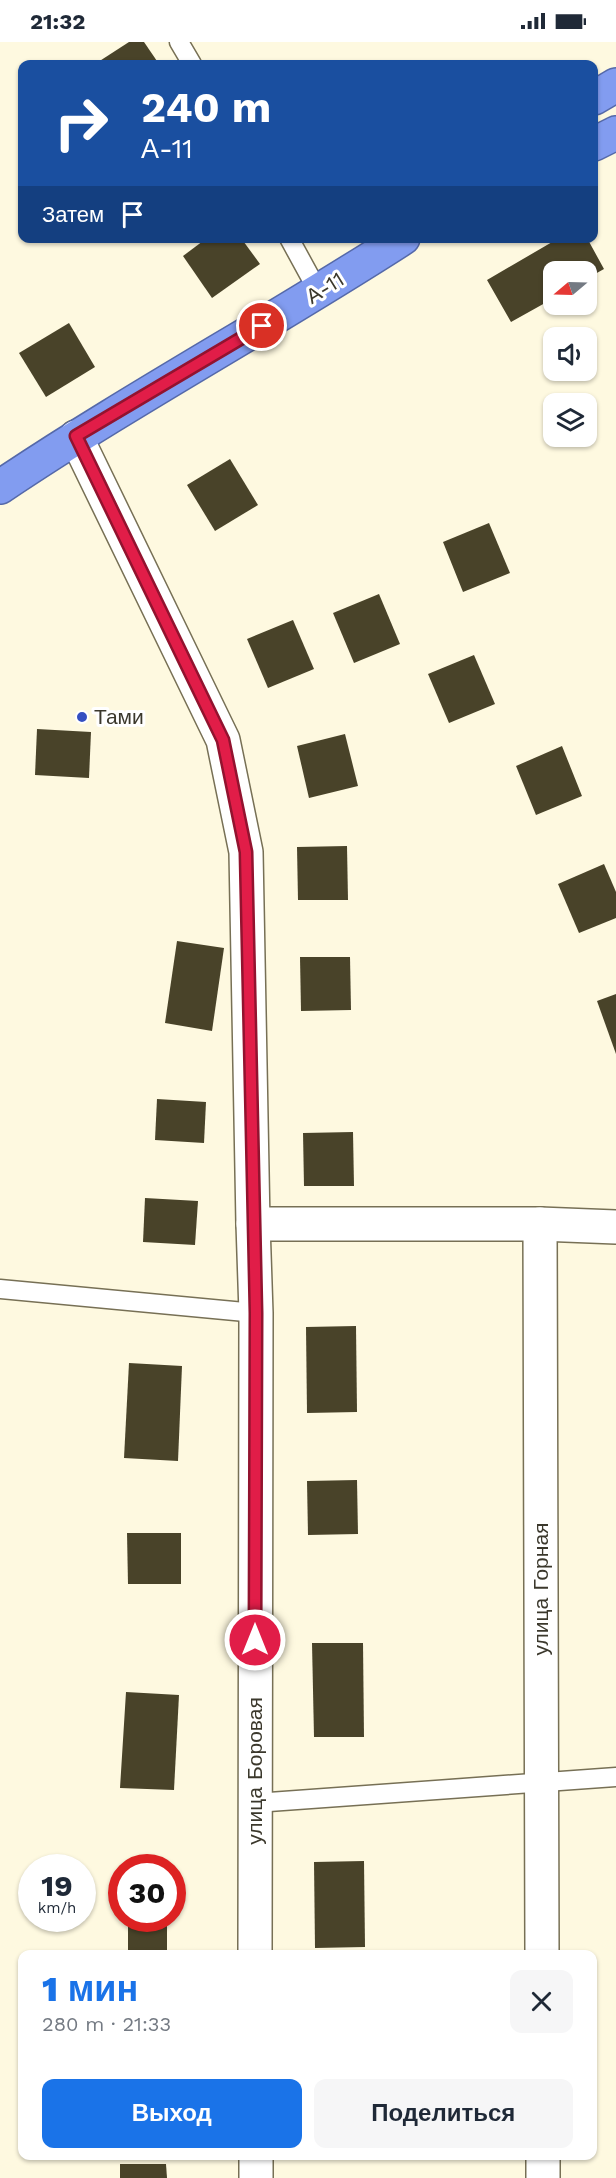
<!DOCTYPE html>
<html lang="ru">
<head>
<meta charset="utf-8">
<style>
  :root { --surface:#fff; --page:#f6f6f7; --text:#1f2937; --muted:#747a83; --accent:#1a73e8 }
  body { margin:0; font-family:"Work Sans",sans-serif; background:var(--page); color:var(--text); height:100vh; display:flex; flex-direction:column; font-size:22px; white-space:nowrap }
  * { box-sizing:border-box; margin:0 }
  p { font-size:20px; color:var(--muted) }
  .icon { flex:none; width:33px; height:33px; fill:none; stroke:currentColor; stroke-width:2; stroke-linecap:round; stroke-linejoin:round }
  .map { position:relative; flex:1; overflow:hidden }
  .panel { position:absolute; left:18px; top:1908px; width:579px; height:210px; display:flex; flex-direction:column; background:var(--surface); border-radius:12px; box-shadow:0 2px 4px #0004 }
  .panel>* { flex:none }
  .banner { position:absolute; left:18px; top:18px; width:580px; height:183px; border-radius:12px; box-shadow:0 2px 4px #0004; background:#1a4fa0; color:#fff; overflow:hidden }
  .needle { width:39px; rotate:251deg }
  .fabs { position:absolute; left:543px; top:219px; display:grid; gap:12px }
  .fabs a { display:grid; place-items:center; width:54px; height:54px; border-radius:12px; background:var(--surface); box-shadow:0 2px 4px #0004; font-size:30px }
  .speed { position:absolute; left:18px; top:1812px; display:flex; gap:12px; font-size:30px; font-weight:700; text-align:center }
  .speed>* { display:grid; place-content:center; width:78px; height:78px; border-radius:50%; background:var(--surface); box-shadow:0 2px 4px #0004; line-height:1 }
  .speed small { font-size:15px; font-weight:400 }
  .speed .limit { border:9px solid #d22; background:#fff; color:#111 }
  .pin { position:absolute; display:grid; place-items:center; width:51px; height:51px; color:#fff; margin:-26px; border:3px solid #fff; border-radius:50%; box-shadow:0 2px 6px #0007 }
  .me { position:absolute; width:66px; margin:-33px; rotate:0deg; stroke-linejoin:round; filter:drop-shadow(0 0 4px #0008) }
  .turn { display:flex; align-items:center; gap:21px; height:126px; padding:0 24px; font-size:27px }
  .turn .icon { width:78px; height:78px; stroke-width:2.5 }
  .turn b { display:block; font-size:42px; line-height:51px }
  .then { display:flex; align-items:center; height:57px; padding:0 24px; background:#0003; gap:12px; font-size:22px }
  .round { display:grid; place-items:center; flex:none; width:63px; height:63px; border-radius:12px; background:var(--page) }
  .overview { display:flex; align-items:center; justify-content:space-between; height:102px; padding:0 24px }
  h1 { font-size:36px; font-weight:800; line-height:45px; color:var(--accent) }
  .cta { display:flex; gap:12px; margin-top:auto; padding:12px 24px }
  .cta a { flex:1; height:69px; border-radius:12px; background:var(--accent); color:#fff; font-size:24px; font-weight:800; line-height:69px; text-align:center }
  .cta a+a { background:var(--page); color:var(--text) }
  .status { display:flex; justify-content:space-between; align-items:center; height:42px; padding:0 30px; background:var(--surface); direction:ltr }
  .status svg { height:16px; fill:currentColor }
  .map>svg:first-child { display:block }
  .building { fill:#494329 }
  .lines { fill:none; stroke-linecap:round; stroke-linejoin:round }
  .service-casing { stroke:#777055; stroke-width:21 }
  .minor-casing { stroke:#777055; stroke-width:36 }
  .trunk-casing { stroke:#5569a9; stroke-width:36 }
  .service { stroke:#fff; stroke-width:18 }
  .minor { stroke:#fff; stroke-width:33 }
  .trunk { stroke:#829cf0; stroke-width:33 }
  .route-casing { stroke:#92132f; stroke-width:15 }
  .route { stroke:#e11d48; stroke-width:10 }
  .poi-dot { fill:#344fc1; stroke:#fff; stroke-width:2 }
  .labels { text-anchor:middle; stroke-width:6; stroke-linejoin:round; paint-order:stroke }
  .street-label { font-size:21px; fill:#3b382c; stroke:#fff }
  .poi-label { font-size:21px; fill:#3b382c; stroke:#fff; text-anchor:start }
</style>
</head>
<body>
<div class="status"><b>21:32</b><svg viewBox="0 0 49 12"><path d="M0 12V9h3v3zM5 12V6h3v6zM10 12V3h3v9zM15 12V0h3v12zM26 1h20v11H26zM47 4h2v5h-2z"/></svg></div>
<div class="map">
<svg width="616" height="2136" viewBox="0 0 616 2136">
  <rect width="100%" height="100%" fill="#fef9e0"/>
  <g class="building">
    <path d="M129 0H144L159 22H95Z"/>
    <path d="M207 196H241L260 222 212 256 183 214Z"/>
    <path d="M559 196H587L604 227 586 237V230H554V256L511 280 487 238Z"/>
    <path d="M69 281 95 325 46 355 19 311Z"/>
    <path d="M230 417 258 463 215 489 187 443Z"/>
    <path d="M489 481 510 531 463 550 443 500Z"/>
    <path d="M379 552 400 602 354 621 333 571Z"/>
    <path d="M293 578 314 627 268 646 247 597Z"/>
    <path d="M474 613 495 662 449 681 428 632Z"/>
    <path d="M37 687 91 690 89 736 35 733Z"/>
    <path d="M345 692 358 744 309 756 297 704Z"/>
    <path d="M562 704 582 754 536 773 516 724Z"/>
    <path d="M347 804 348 858H298L297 805Z"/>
    <path d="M604 822 616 850V876L579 891 558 842Z"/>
    <path d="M177 899 224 906 212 989 165 981Z"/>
    <path d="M300 915H350L351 968 301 969Z"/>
    <path d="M616 952V1012L597 959Z"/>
    <path d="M157 1057 206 1060 204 1101 155 1098Z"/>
    <path d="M353 1090 354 1144H304L303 1091Z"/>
    <path d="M145 1156 198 1159 195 1203 143 1200Z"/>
    <path d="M356 1284 357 1370 307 1371 306 1285Z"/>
    <path d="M129 1321 182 1324 178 1419 124 1416Z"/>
    <path d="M357 1438 358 1492 308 1493 307 1439Z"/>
    <path d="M127 1491H181V1542H128Z"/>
    <path d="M312 1601H363L364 1695H314Z"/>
    <path d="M126 1650 179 1653 174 1748 120 1746Z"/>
    <path d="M364 1819 365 1905 315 1906 314 1820Z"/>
    <rect x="128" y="1876" width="39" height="36"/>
    <path d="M120 2122H166L167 2136H120Z"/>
  </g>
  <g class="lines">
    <g class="service-casing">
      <g id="service">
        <path d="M179 0 192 22"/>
        <path d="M289 196 319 251"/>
        <path d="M0 1247 256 1271"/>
        <path d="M255 1761 616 1735"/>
      </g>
    </g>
    <g class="minor-casing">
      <g id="minor">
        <path d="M76 395 223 698 246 810 253 1182 256 1271 255 1912"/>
        <path d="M253 1182H540L616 1185"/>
        <path d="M540 1182 542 1912"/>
        <path d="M256 2114V2136"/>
        <path d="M543 2114V2136"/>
      </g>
    </g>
    <g class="trunk-casing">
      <g id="trunk">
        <path d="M594 56 616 43"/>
        <path d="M594 102 616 91"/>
        <path d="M0 445C131 357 270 282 403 196"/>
      </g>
    </g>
    <use href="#service" class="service"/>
    <use href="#minor" class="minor"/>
    <use href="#trunk" class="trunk"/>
  </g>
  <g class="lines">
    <g class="route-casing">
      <path id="route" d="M255 1598 256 1271 246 810 223 698 76 394 262 284"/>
    </g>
    <use href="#route" class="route"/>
  </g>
  <circle class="poi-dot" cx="82" cy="675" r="6"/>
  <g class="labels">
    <g class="street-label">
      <text transform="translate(325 246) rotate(-32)" y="7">А-11</text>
      <text transform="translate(541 1547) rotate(-90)" y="7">улица Горная</text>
      <text transform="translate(255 1729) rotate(-90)" y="7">улица Боровая</text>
    </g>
    <g class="poi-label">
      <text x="94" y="682">Тами</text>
    </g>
  </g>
</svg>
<div class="fabs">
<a><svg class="needle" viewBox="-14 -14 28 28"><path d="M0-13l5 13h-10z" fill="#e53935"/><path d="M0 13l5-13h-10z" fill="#747a83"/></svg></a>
<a><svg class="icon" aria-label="sound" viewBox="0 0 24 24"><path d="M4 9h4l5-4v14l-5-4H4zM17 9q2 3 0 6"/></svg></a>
<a><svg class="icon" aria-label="layers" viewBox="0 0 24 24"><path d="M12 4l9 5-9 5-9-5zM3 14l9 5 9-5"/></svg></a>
</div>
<div class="speed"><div>19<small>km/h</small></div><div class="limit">30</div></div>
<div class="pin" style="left:262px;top:284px;background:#d93025"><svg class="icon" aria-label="arrive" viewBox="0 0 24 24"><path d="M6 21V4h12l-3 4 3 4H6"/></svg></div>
<svg class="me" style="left:255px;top:1598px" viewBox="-20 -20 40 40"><circle r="17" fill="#e11d48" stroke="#fff" stroke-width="3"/><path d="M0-11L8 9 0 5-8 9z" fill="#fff"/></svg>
<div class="banner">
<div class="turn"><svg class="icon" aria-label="right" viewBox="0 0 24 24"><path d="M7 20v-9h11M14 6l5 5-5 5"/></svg><div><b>240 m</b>А-11</div></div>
<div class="then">Затем<svg class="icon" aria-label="arrive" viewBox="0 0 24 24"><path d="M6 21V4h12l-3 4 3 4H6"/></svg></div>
</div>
<section class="panel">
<div class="overview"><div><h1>1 мин</h1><p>280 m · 21:33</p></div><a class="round"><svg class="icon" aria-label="close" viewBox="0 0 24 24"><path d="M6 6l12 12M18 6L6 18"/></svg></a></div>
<div class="cta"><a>Выход</a><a>Поделиться</a></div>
</section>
</div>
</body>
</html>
